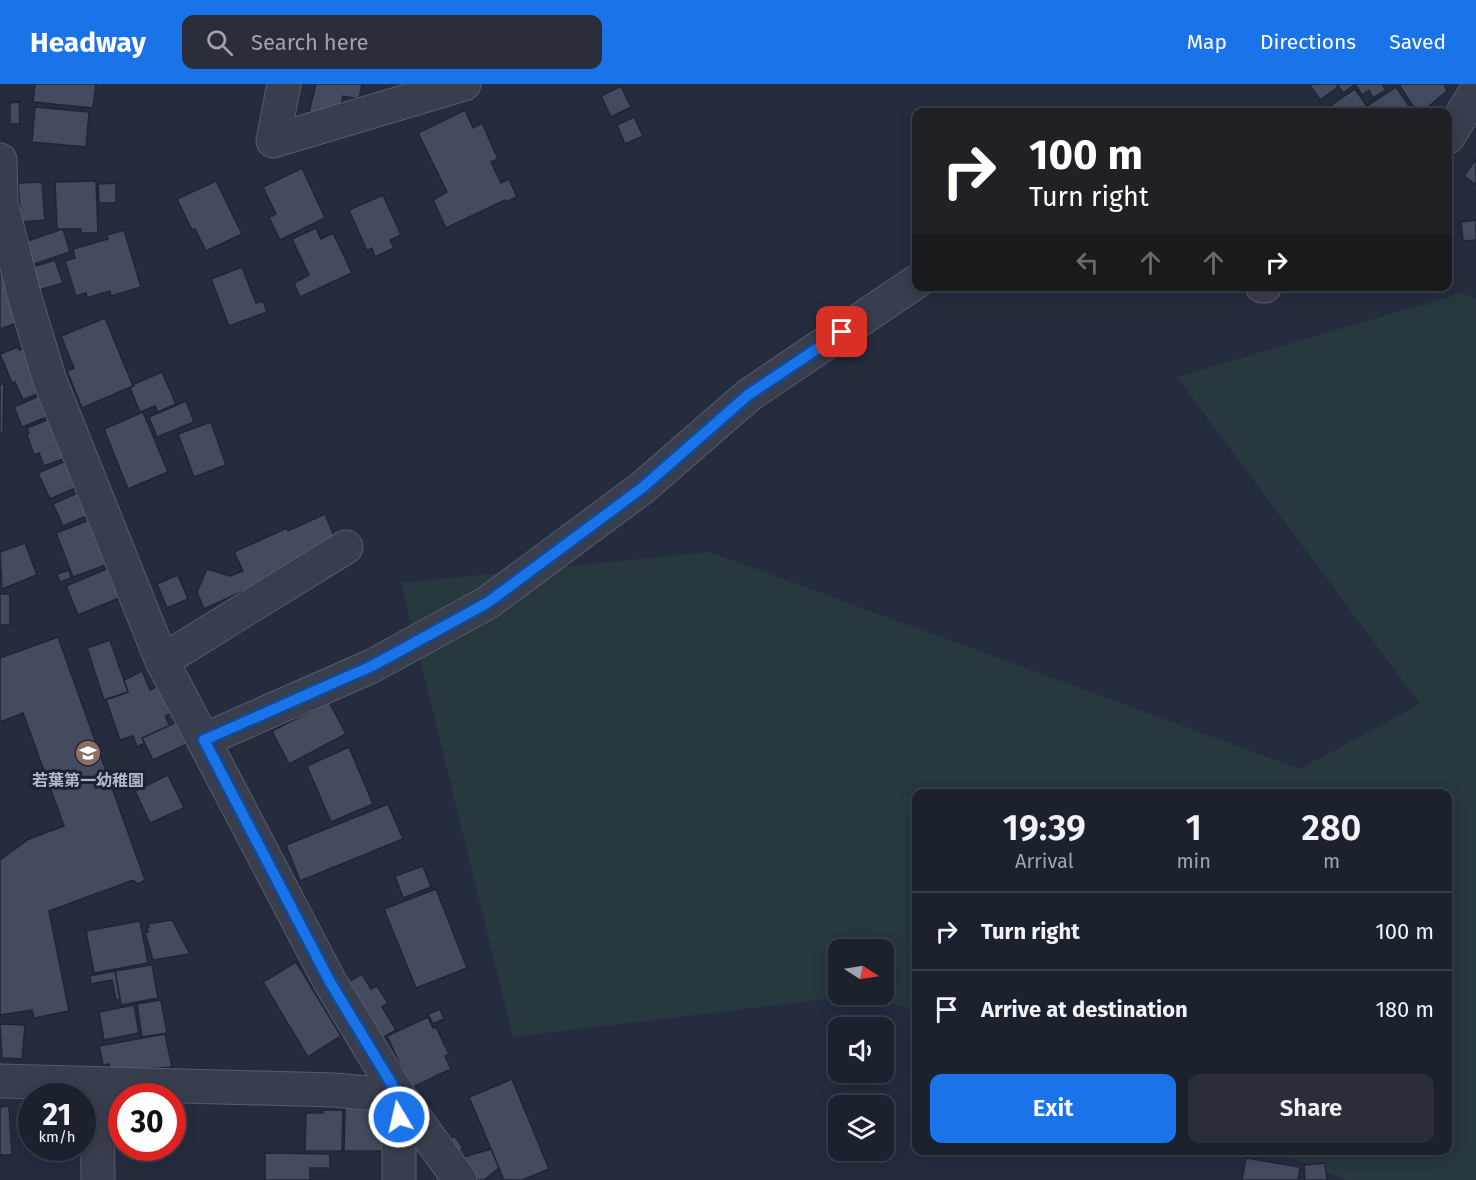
<!DOCTYPE html>
<html lang="en">
<head>
<meta charset="utf-8">
<style>
  :root { --surface:#1c212e; --page:#292e3a; --text:#f1f3f6; --muted:#a0a3aa; --line:#3a3e4a; --accent:#1a73e8 }
  body { margin:0; font-family:"Fira Sans","Noto Sans JP",sans-serif; background:var(--page); color:var(--text); height:100vh; display:flex; flex-direction:column; font-size:22px; white-space:nowrap }
  * { box-sizing:border-box; margin:0 }
  p { font-size:20px; color:var(--muted) }
  .icon { flex:none; width:33px; height:33px; fill:none; stroke:currentColor; stroke-width:2; stroke-linecap:round; stroke-linejoin:round }
  .map { position:relative; flex:1; overflow:hidden }
  .panel { position:absolute; left:912px; top:705px; width:540px; height:366px; display:flex; flex-direction:column; background:var(--surface); border-radius:12px; box-shadow:0 3px 15px #0003,0 0 0 2px var(--line) }
  .panel>* { flex:none }
  .guide { position:absolute; left:912px; top:24px; width:540px; height:183px; border-radius:12px; box-shadow:0 3px 15px #0003,0 0 0 2px var(--line); background:#202124; color:#fff; overflow:hidden }
  .needle { width:39px; rotate:102deg }
  .fabs { position:absolute; left:828px; top:855px; display:grid; gap:12px }
  .fabs a { display:grid; place-items:center; width:66px; height:66px; border-radius:12px; background:var(--surface); box-shadow:0 3px 15px #0003,0 0 0 2px var(--line); font-size:30px }
  .speed { position:absolute; left:18px; top:999px; display:flex; gap:12px; font-size:30px; font-weight:700; text-align:center }
  .speed>* { display:grid; place-content:center; width:78px; height:78px; border-radius:50%; background:var(--surface); box-shadow:0 3px 15px #0003,0 0 0 2px var(--line); line-height:1 }
  .speed small { font-size:15px; font-weight:400 }
  .speed .limit { border:9px solid #d22; background:#fff; color:#111 }
  .pin { position:absolute; display:grid; place-items:center; width:51px; height:51px; color:#fff; margin:-26px; border-radius:12px; box-shadow:0 3px 9px #0006 }
  .me { position:absolute; width:66px; margin:-33px; rotate:351deg; stroke-linejoin:round; filter:drop-shadow(0 0 4px #0008) }
  .turn { display:flex; align-items:center; gap:21px; height:126px; padding:0 18px; font-size:27px }
  .turn .icon { width:78px; height:78px; stroke-width:2.5 }
  .turn b { display:block; font-size:42px; line-height:51px }
  .lanes { display:flex; align-items:center; height:57px; padding:0 18px; background:#0003; justify-content:center; gap:30px; direction:ltr }
  .lanes .off { opacity:.35 }
  .eta { display:flex; justify-content:space-evenly; align-items:center; height:102px; text-align:center }
  .eta b { font-size:36px; font-weight:600; line-height:42px }
  .primary-button { display:flex; gap:12px; margin-top:auto; padding:12px 18px }
  .primary-button a { flex:1; height:69px; border-radius:12px; background:var(--accent); color:#fff; font-size:24px; font-weight:600; line-height:69px; text-align:center }
  .primary-button a+a { background:var(--page); color:var(--text) }
  ul { padding:0; list-style:none }
  li { display:flex; align-items:center; gap:18px; height:78px; padding:0 18px; border-top:2px solid var(--line) }
  li div { flex:1 }
  li b { display:block; font-size:22px }
  li em { font-style:normal }
  header { display:flex; align-items:center; gap:36px; box-sizing:border-box; height:84px; padding:0 30px; background:var(--accent); color:#fff }
  header strong { font-size:28px }
  nav { display:flex; gap:33px; margin-inline-start:auto; font-size:21px }
  .search { width:420px; height:54px; background:var(--page); display:flex; align-items:center; gap:15px; box-sizing:border-box; padding:0 21px; border-radius:12px; color:var(--muted); font-size:22px }
  .map>svg:first-child { display:block }
  .green { fill:#27383f }
  .building { fill:#454b5f; stroke:#202535; stroke-width:1.5 }
  .lines { fill:none; stroke-linecap:round; stroke-linejoin:round }
  .minor-casing { stroke:#575c6c; stroke-width:35 }
  .minor { stroke:#393e4e; stroke-width:33 }
  .route-casing { stroke:#114b97; stroke-width:15 }
  .route { stroke:#1a73e8; stroke-width:10 }
  .labels { text-anchor:middle; stroke-width:6; stroke-linejoin:round; paint-order:stroke }
  .poi-label { font-size:16px; font-weight:bold; fill:#b5bac9; stroke:#1e2333 }
</style>
</head>
<body>
<header>
<strong>Headway</strong>
<div class="search"><svg class="icon" aria-label="search" viewBox="0 0 24 24"><circle cx="10" cy="10" r="6"/><path d="M15 15l6 6"/></svg>Search here</div>
<nav><a>Map</a><a>Directions</a><a>Saved</a></nav>
</header>
<div class="map">
<svg width="1476" height="1096" viewBox="0 0 1476 1096">
  <rect width="100%" height="100%" fill="#252c3e"/>
  <path class="green" d="M1462 209 1476 216V1096H1348L1272 1067 1448 1066V710H916V928L871 911 884 910V866H838V910L860 911 513 953 401 499 710 468 1300 685 1420 620 1177 293Z"/>
  <g class="building">
    <path d="M35 0H96L93 24 33 18Z"/>
    <path d="M316 0H362L359 15 343 12 338 35 309 28Z"/>
    <path d="M1309 0H1336L1338 3 1320 16Z"/>
    <path d="M1337 0H1353L1354 1 1343 9Z"/>
    <path d="M1355 0H1382L1386 6 1373 14 1369 6 1362 11Z"/>
    <path d="M1401 0H1444L1447 7 1422 28H1417L1399 1Z"/>
    <path d="M621 2 631 23 611 33 601 12Z"/>
    <path d="M1396 3 1413 28H1373L1368 21Z"/>
    <path d="M1355 5 1371 28H1330L1327 24Z"/>
    <path d="M19 18 20 40H10V19Z"/>
    <path d="M35 23 89 28 86 63 32 58Z"/>
    <path d="M465 26 473 44 482 39 498 75 491 78 501 99 509 95 517 113 506 118 505 116 446 144 433 116 447 108 418 49Z"/>
    <path d="M634 33 643 52 625 60 617 41Z"/>
    <path d="M1476 75V101L1464 92Z"/>
    <path d="M302 84 325 134 280 156 269 133 276 130 263 103Z"/>
    <path d="M96 97 98 149H81V145H57L55 98Z"/>
    <path d="M216 97 242 150 206 167 195 145 192 146 177 115Z"/>
    <path d="M42 98 45 136 21 138 18 99Z"/>
    <path d="M116 99V119H99L98 100Z"/>
    <path d="M383 111 401 151 390 156 394 164 375 173 372 164 367 167 349 126Z"/>
    <path d="M1476 136V156L1463 157 1461 138Z"/>
    <path d="M316 144 321 155 333 149 352 189 300 213 294 199 309 191 292 155Z"/>
    <path d="M63 145 70 168 28 182 21 159Z"/>
    <path d="M124 146 141 203 111 212 110 207 87 214 86 209 76 212 65 177 75 174 73 165 108 155 107 151Z"/>
    <path d="M55 176 63 199 36 207 29 184Z"/>
    <path d="M242 183 256 219 263 217 267 228 229 242 211 195Z"/>
    <path d="M0 186 20 238 0 245Z"/>
    <path d="M105 234 133 302 82 324 67 287 74 284 61 252Z"/>
    <path d="M18 263 19 266 27 263 46 306 23 316 15 298 12 299 0 270Z"/>
    <path d="M162 288 176 320 158 328 155 322 140 328 130 304 134 302V300Z"/>
    <path d="M0 300H4L3 350H0Z"/>
    <path d="M48 308 57 329 22 343 14 323Z"/>
    <path d="M186 317 194 338 157 353 149 333Z"/>
    <path d="M143 328 168 388 128 405 104 345Z"/>
    <path d="M57 332 73 371 44 382 39 369 34 371 27 351 29 349 27 344Z"/>
    <path d="M211 338 226 381 194 393 178 350Z"/>
    <path d="M73 374 85 400 50 415 38 389Z"/>
    <path d="M86 405 96 428 63 442 53 420Z"/>
    <path d="M325 430 336 457 302 480 204 525 197 508 207 485 230 492 243 487 234 468 287 444 288 447Z"/>
    <path d="M97 433 111 479 73 493 56 449Z"/>
    <path d="M25 459 37 491 2 505 0 468Z"/>
    <path d="M116 481 129 510 78 531 66 502Z"/>
    <path d="M69 486 71 494 60 498 57 490Z"/>
    <path d="M178 491 188 515 167 524 157 500Z"/>
    <rect x="0" y="510" width="10" height="31"/>
    <path d="M58 553 145 796 138 800 133 796 49 827 69 927 34 934 32 926 0 931V776L29 755 64 742 23 629 0 638V574Z"/>
    <path d="M110 556 128 608 104 616 87 564Z"/>
    <path d="M142 587 150 606 170 596 182 624 165 632 170 642 142 654 145 659 137 663 133 652 120 656 106 616 128 608 124 596Z"/>
    <path d="M329 618 346 650 289 680 272 647Z"/>
    <path d="M190 632 200 654 153 676 142 654Z"/>
    <path d="M349 663 373 720 331 738 307 682Z"/>
    <path d="M168 691 184 724 150 739 135 707Z"/>
    <path d="M388 720 403 755 300 797 286 761Z"/>
    <path d="M423 782 431 803 403 814 395 792Z"/>
    <path d="M436 805 467 884 416 904 384 825Z"/>
    <path d="M172 836 190 870 153 876 145 848H148L147 843H149L148 840Z"/>
    <path d="M140 837 148 879 94 889 86 847Z"/>
    <path d="M296 878 341 952 308 973 263 898Z"/>
    <path d="M152 881 158 914 121 921 115 887Z"/>
    <path d="M115 887 120 916H116L112 896 91 900 90 892Z"/>
    <path d="M362 890 371 905 377 902 388 919 382 923 396 946 382 954 348 898Z"/>
    <path d="M161 916 167 949 142 953 137 920Z"/>
    <path d="M134 921 139 949 104 956 99 928Z"/>
    <path d="M440 925 444 935 433 940 428 930Z"/>
    <path d="M428 933 433 944 436 943 449 970 445 972 451 985 411 1004 387 952Z"/>
    <path d="M0 940 25 941 22 975 2 974Z"/>
    <path d="M165 950 172 983 118 987 110 985 109 980 103 981 99 962Z"/>
    <path d="M512 995 549 1085 522 1096H504L469 1013Z"/>
    <path d="M9 1022 12 1071H0V1023Z"/>
    <path d="M345 1024 388 1025V1067H344Z"/>
    <path d="M323 1026H343L342 1067H305L306 1029H323Z"/>
    <path d="M455 1052 463 1064 457 1068 449 1056Z"/>
    <path d="M491 1065 499 1084 484 1096H478L464 1073Z"/>
    <path d="M265 1069 330 1070V1084H310V1096H265Z"/>
    <path d="M1246 1074 1300 1083 1298 1096H1242Z"/>
    <path d="M1325 1079 1327 1096H1305L1304 1081Z"/>
  </g>
  <g class="lines">
    <g class="minor-casing">
      <g id="minor">
        <path d="M284 0 273 57 464 0"/>
        <path d="M1448 53 1475 9"/>
        <path d="M0 76 1 119 25 214 50 297 162 577 330 898 399 1012 460 1096"/>
        <path d="M1262 202H1265"/>
        <path d="M162 577 346 463"/>
        <path d="M204 656 372 582 487 519 642 404 749 311 916 198"/>
        <path d="M0 997 334 1006 399 1012"/>
        <path d="M97 1000 98 1096"/>
        <path d="M399 1096V1012"/>
      </g>
    </g>
    <use href="#minor" class="minor"/>
  </g>
  <g class="lines">
    <g class="route-casing">
      <path id="route" d="M399 1033V1012L330 898 204 656 372 582 487 519 642 404 748 311 842 248"/>
    </g>
    <use href="#route" class="route"/>
  </g>
  <defs>
    <g id="school-disc" transform="scale(1.35)"><circle r="9.5" fill="#8d6e63" stroke="#1e2333"/><path d="M0-5L7-2L0 1L-7-2ZM-4 1L0 2.5L4 1V4Q0 6-4 4Z" fill="#fff"/></g>
  </defs>
  <g fill-rule="evenodd">
    <use href="#school-disc" x="88" y="669"/>
  </g>
  <g class="labels">
    <g class="poi-label">
      <text x="88" y="702">若葉第一幼稚園</text>
    </g>
  </g>
</svg>
<div class="fabs">
<a><svg class="needle" viewBox="-14 -14 28 28"><path d="M0-13l5 13h-10z" fill="#e53935"/><path d="M0 13l5-13h-10z" fill="#a0a3aa"/></svg></a>
<a><svg class="icon" aria-label="sound" viewBox="0 0 24 24"><path d="M4 9h4l5-4v14l-5-4H4zM17 9q2 3 0 6"/></svg></a>
<a><svg class="icon" aria-label="layers" viewBox="0 0 24 24"><path d="M12 4l9 5-9 5-9-5zM3 14l9 5 9-5"/></svg></a>
</div>
<div class="speed"><div>21<small>km/h</small></div><div class="limit">30</div></div>
<div class="pin" style="left:842px;top:248px;background:#d93025"><svg class="icon" aria-label="arrive" viewBox="0 0 24 24"><path d="M6 21V4h12l-3 4 3 4H6"/></svg></div>
<svg class="me" style="left:399px;top:1033px" viewBox="-20 -20 40 40"><circle r="17" fill="#1a73e8" stroke="#fff" stroke-width="3"/><path d="M0-11L8 9 0 5-8 9z" fill="#fff"/></svg>
<div class="guide">
<div class="turn"><svg class="icon" aria-label="right" viewBox="0 0 24 24"><path d="M7 20v-9h11M14 6l5 5-5 5"/></svg><div><b>100 m</b>Turn right</div></div>
<div class="lanes"><svg class="icon off" aria-label="left" viewBox="0 0 24 24"><path d="M17 20v-9H6M10 6l-5 5 5 5"/></svg><svg class="icon off" aria-label="ahead" viewBox="0 0 24 24"><path d="M12 20V5M6 11l6-6 6 6"/></svg><svg class="icon off" aria-label="ahead" viewBox="0 0 24 24"><path d="M12 20V5M6 11l6-6 6 6"/></svg><svg class="icon" aria-label="right" viewBox="0 0 24 24"><path d="M7 20v-9h11M14 6l5 5-5 5"/></svg></div>
</div>
<section class="panel">
<div class="eta">
<div><b>19:39</b><p>Arrival</p></div>
<div><b>1</b><p>min</p></div>
<div><b>280</b><p>m</p></div>
</div>
<ul>
<li><svg class="icon" aria-label="right" viewBox="0 0 24 24"><path d="M7 20v-9h11M14 6l5 5-5 5"/></svg><div><b>Turn right</b></div><em>100 m</em></li>
<li><svg class="icon" aria-label="arrive" viewBox="0 0 24 24"><path d="M6 21V4h12l-3 4 3 4H6"/></svg><div><b>Arrive at destination</b></div><em>180 m</em></li>
</ul>
<div class="primary-button"><a>Exit</a><a>Share</a></div>
</section>
</div>
</body>
</html>
